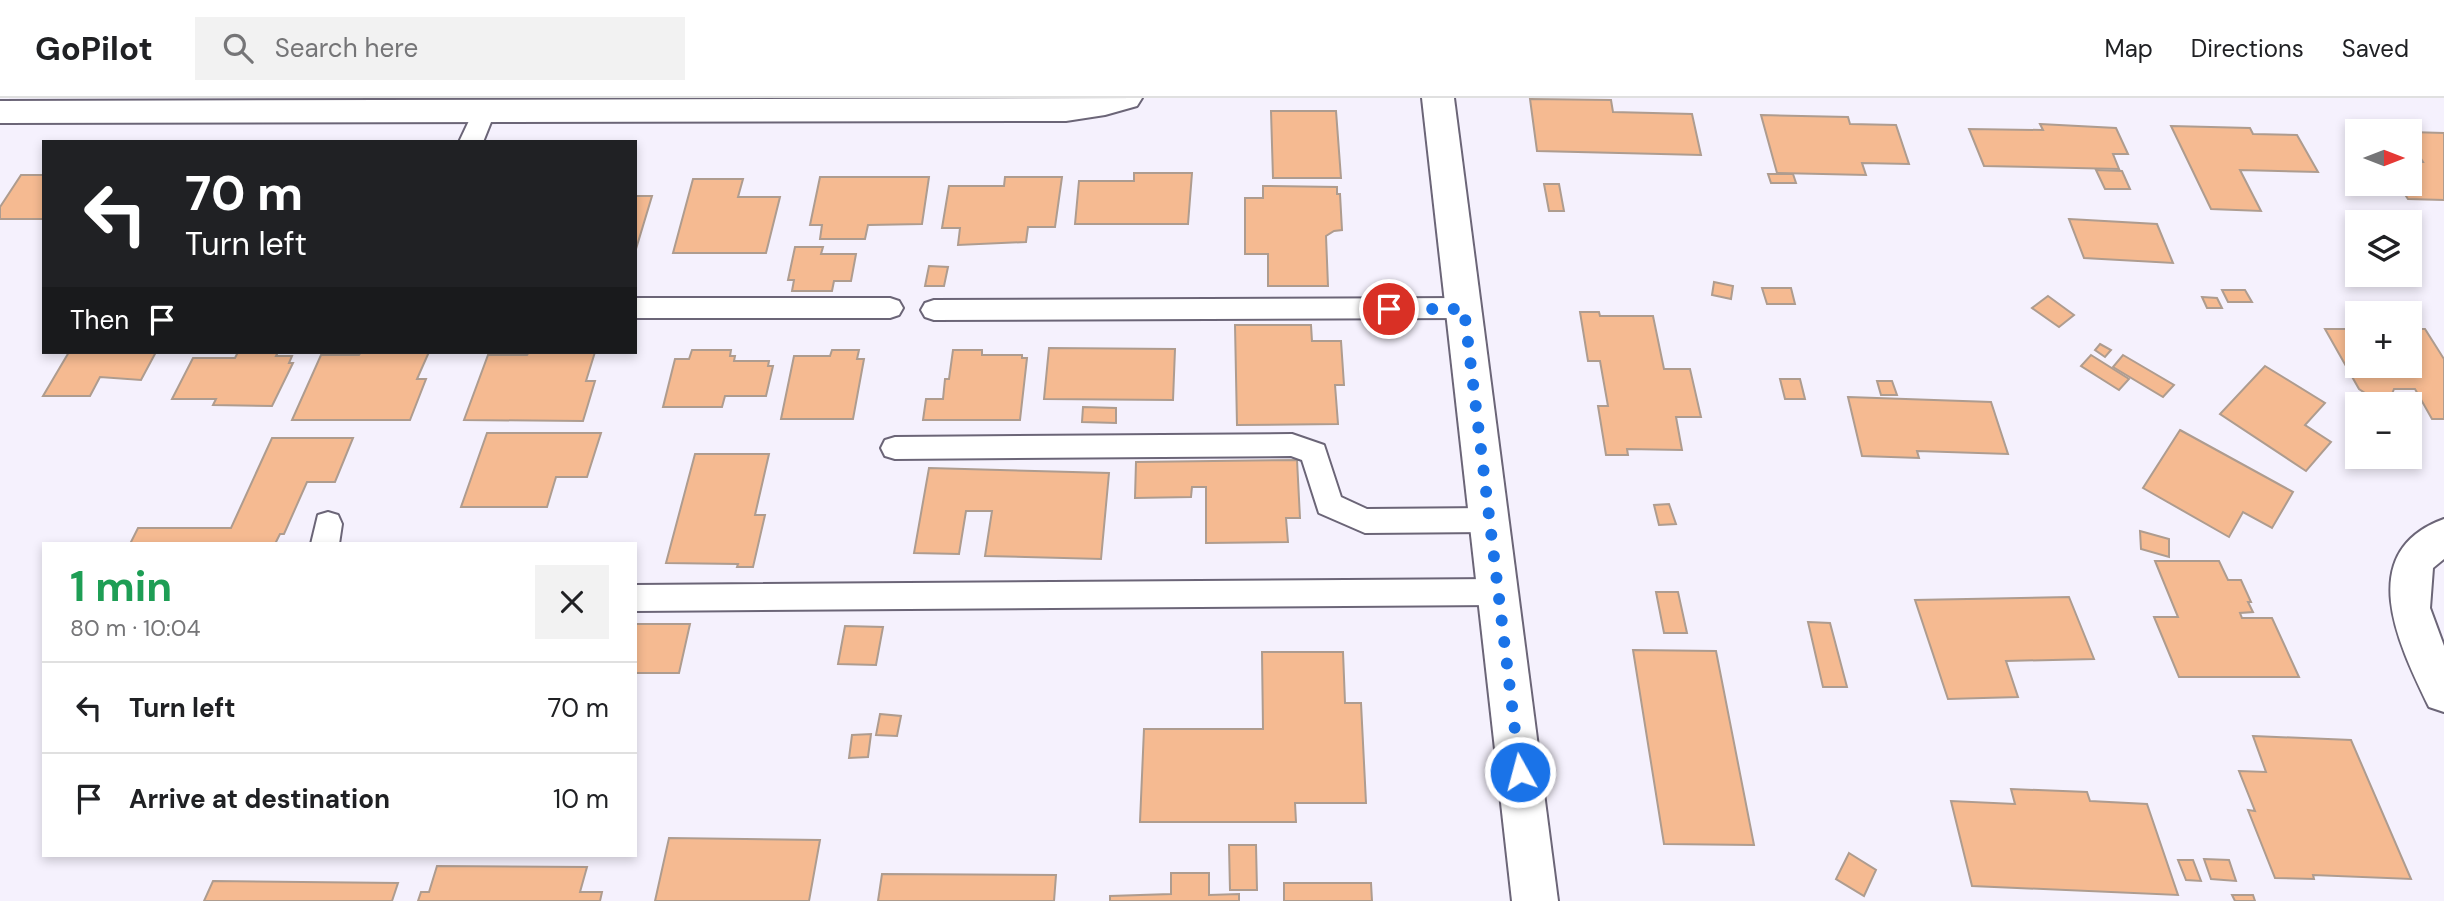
<!DOCTYPE html>
<html lang="en">
<head>
<meta charset="utf-8">
<style>
  :root { --surface:#fff; --page:#f2f2f2; --text:#202124; --muted:#757577; --line:#e0e0e0 }
  body { margin:0; font-family:"DM Sans",sans-serif; background:var(--page); color:var(--text); height:100vh; display:flex; flex-direction:column; font-size:26px; white-space:nowrap }
  * { box-sizing:border-box; margin:0 }
  p { font-size:23px; color:var(--muted) }
  .icon { flex:none; width:38px; height:38px; fill:none; stroke:currentColor; stroke-width:2; stroke-linecap:round; stroke-linejoin:round }
  .map { position:relative; flex:1; overflow:hidden }
  .details { position:absolute; left:42px; top:444px; width:595px; height:315px; display:flex; flex-direction:column; background:var(--surface); border-radius:0px; box-shadow:0 4px 10px #0003 }
  .details>* { flex:none }
  .hud { position:absolute; left:42px; top:42px; width:595px; height:214px; border-radius:0px; box-shadow:0 4px 10px #0003; background:#202124; color:#fff; overflow:hidden }
  .needle { width:46px; rotate:90deg }
  .controls { position:absolute; left:2345px; top:21px; display:grid; gap:14px }
  .controls a { display:grid; place-items:center; width:77px; height:77px; border-radius:0px; background:var(--surface); box-shadow:0 4px 10px #0003; font-size:35px }
  .pin { position:absolute; display:grid; place-items:center; width:60px; height:60px; color:#fff; margin:-30px; border:4px solid #fff; border-radius:50%; box-shadow:0 2px 7px #0007 }
  .me { position:absolute; width:77px; margin:-38px; rotate:353deg; stroke-linejoin:round; filter:drop-shadow(0 0 5px #0008) }
  .turn { display:flex; align-items:center; gap:24px; height:147px; padding:0 28px; font-size:32px }
  .turn .icon { width:91px; height:91px; stroke-width:2.5 }
  .turn b { display:block; font-size:49px; line-height:60px }
  .then { display:flex; align-items:center; height:66px; padding:0 28px; background:#0003; gap:14px; font-size:26px }
  .round { display:grid; place-items:center; flex:none; width:74px; height:74px; border-radius:0px; background:var(--page) }
  .summary { display:flex; align-items:center; justify-content:space-between; height:119px; padding:0 28px }
  h1 { font-size:42px; font-weight:700; line-height:52px; color:#1e9e55 }
  ul { padding:0; list-style:none }
  li { display:flex; align-items:center; gap:21px; height:91px; padding:0 28px; border-top:2px solid var(--line) }
  li div { flex:1 }
  li b { display:block; font-size:26px }
  li em { font-style:normal }
  header { display:flex; align-items:center; gap:42px; box-sizing:border-box; height:98px; padding:0 35px; background:var(--surface); border-bottom:2px solid var(--line) }
  header strong { font-size:33px }
  nav { display:flex; gap:38px; margin-inline-start:auto; font-size:24px }
  .search { width:490px; height:63px; background:var(--page); display:flex; align-items:center; gap:18px; box-sizing:border-box; padding:0 24px; border-radius:0px; color:var(--muted); font-size:26px }
  .map>svg:first-child { display:block }
  .building { fill:#f5ba91; stroke:#ae9c8f; stroke-width:2 }
  .lines { fill:none; stroke-linecap:round; stroke-linejoin:round }
  .lane-casing { stroke:#6b6577; stroke-width:4 }
  .street-casing { stroke:#6b6577; stroke-width:4 }
  .secondary-casing { stroke:#6b6577; stroke-width:4 }
  .lane { fill:#fff; fill-rule:evenodd }
  .street { fill:#fff; fill-rule:evenodd }
  .secondary { fill:#fff; fill-rule:evenodd }
  .route { stroke:#1a73e8; stroke-width:12; stroke-dasharray:0 21.6 }
</style>
</head>
<body>
<header>
<strong>GoPilot</strong>
<div class="search"><svg class="icon" aria-label="search" viewBox="0 0 24 24"><circle cx="10" cy="10" r="6"/><path d="M15 15l6 6"/></svg>Search here</div>
<nav><a>Map</a><a>Directions</a><a>Saved</a></nav>
</header>
<div class="map">
<svg width="2444" height="803" viewBox="0 0 2444 803">
  <rect width="100%" height="100%" fill="#f5f1fd"/>
  <g class="building">
    <path d="M1530 1 1611 2 1613 14 1692 16 1701 57 1537 53Z"/>
    <path d="M1271 13H1336L1341 80H1273Z"/>
    <path d="M1761 17 1848 19 1850 26 1896 27 1909 66 1862 65 1866 77 1777 75Z"/>
    <path d="M2040 26 2116 30 2128 56H2113L2119 71 1984 68 1969 31 2043 32Z"/>
    <path d="M2171 28 2250 30 2253 36 2297 37 2318 74 2240 72 2261 113 2211 111Z"/>
    <path d="M2410 34 2444 35V102L2408 101 2398 86H2410V64H2423L2410 42Z"/>
    <path d="M2096 72 2122 73 2130 91H2105Z"/>
    <path d="M1134 75H1192L1188 126H1075L1079 83H1134Z"/>
    <path d="M1768 76H1793L1796 85H1771Z"/>
    <path d="M21 77H44V121H0V109Z"/>
    <path d="M820 79H929L922 126 868 127 865 141H820L822 127H810Z"/>
    <path d="M1005 79H1062L1055 129H1028L1026 144 958 147 960 130H942L949 88H1004Z"/>
    <path d="M693 81H743L738 99H780L766 155H673Z"/>
    <path d="M1544 86H1559L1564 113H1549Z"/>
    <path d="M1263 88 1337 89V96H1340L1342 132 1334 133 1326 138 1328 188H1268V156H1245V100H1263Z"/>
    <path d="M635 98H652L636 151H635Z"/>
    <path d="M2069 121 2157 126 2173 165 2084 160Z"/>
    <path d="M795 149H823L821 156H856L851 183H834L832 193H792L794 182H788Z"/>
    <path d="M929 168 948 169 944 188H925Z"/>
    <path d="M1714 184 1733 188 1731 201 1712 197Z"/>
    <path d="M1762 190H1791L1795 206H1767Z"/>
    <path d="M2222 192H2245L2252 204H2228Z"/>
    <path d="M2048 198 2074 217 2059 229 2032 210Z"/>
    <path d="M2202 199 2217 200 2222 210H2207Z"/>
    <path d="M1580 214H1599L1600 218H1653L1664 271H1690L1701 319H1676L1682 352 1627 351 1628 357H1606L1598 308H1608L1600 263H1588Z"/>
    <path d="M1235 227H1311L1312 243H1341L1344 287H1335L1338 326 1237 327Z"/>
    <path d="M2325 231H2357V268H2410V231H2425L2444 261V321H2432L2415 291H2394L2390 301H2374L2359 291Z"/>
    <path d="M2100 246 2111 252 2105 259 2095 252Z"/>
    <path d="M1049 250 1175 251 1173 302 1044 301Z"/>
    <path d="M692 252H731L730 258H735L734 263H769L768 268H773L766 298H725L722 309H663L675 261H689Z"/>
    <path d="M832 252H859L857 261H864L853 321H781L794 258H830Z"/>
    <path d="M953 252H982V257H1022V260H1027L1020 322H923L926 301H943L945 281H949Z"/>
    <path d="M69 254H156L141 282 100 279 90 298H43Z"/>
    <path d="M238 254H278L276 258H292L289 265H293L272 308 213 307 216 301H172L193 260H235Z"/>
    <path d="M361 254H429L417 281H426L410 322H292L321 257H359Z"/>
    <path d="M529 254H595L586 283H595L583 323 464 322 488 257H527Z"/>
    <path d="M2091 257 2129 281 2119 292 2081 268Z"/>
    <path d="M2123 257 2174 287 2163 299 2113 269Z"/>
    <path d="M2265 268 2325 305 2305 327 2331 344 2306 373 2220 316Z"/>
    <path d="M1780 281H1800L1805 301H1785Z"/>
    <path d="M1877 283H1892L1897 297H1881Z"/>
    <path d="M1848 299 1991 304 2008 356 1917 353 1919 360 1862 358Z"/>
    <path d="M1083 309 1116 310V325L1082 324Z"/>
    <path d="M2180 332 2293 394 2272 430 2243 414 2229 439 2143 390Z"/>
    <path d="M487 335H601L587 379H556L547 409H461Z"/>
    <path d="M272 340H353L335 384H307L284 436H280L275 446H130L138 430H231Z"/>
    <path d="M695 356H769L755 417H765L753 469H737L738 466 666 465Z"/>
    <path d="M1297 362 1300 420H1286L1288 444 1206 445V389H1192L1191 399 1135 400 1136 364Z"/>
    <path d="M929 370 1109 375 1101 461 985 458 992 413H966L959 456 914 455Z"/>
    <path d="M1669 406 1676 426 1659 427 1654 407Z"/>
    <path d="M2140 433 2169 441V459L2141 451Z"/>
    <path d="M2155 463H2219L2228 482H2241L2251 504H2248L2253 514 2240 515 2242 520H2272L2299 579H2179L2154 519H2178Z"/>
    <path d="M1656 494H1678L1687 535H1664Z"/>
    <path d="M2069 499 2094 561 2006 563 2018 599 1948 601 1915 502Z"/>
    <path d="M1808 524 1830 525 1847 589H1823Z"/>
    <path d="M635 526H690L679 575H635Z"/>
    <path d="M845 528 883 529 876 567 838 566Z"/>
    <path d="M1633 552 1716 553 1754 747 1664 746Z"/>
    <path d="M1262 554H1343L1345 605H1361L1366 705H1295L1296 724H1140L1144 631H1263Z"/>
    <path d="M880 616 901 618 897 638 876 637Z"/>
    <path d="M871 636 868 659 849 660 852 637Z"/>
    <path d="M2253 638 2351 642 2411 781 2313 777 2314 781 2275 780 2248 712 2255 713 2239 673 2266 674Z"/>
    <path d="M2011 691 2087 694 2090 703 2147 706 2178 797 1972 788 1951 703 2015 706Z"/>
    <path d="M669 740 820 742 809 803H655Z"/>
    <path d="M1229 747H1256L1257 792H1230Z"/>
    <path d="M1849 755 1876 772 1864 798 1836 781Z"/>
    <path d="M2204 761 2229 762 2236 783 2211 781Z"/>
    <path d="M2178 762H2193L2201 783 2186 782Z"/>
    <path d="M437 768 587 769 580 794H602L600 803H418L421 794H429Z"/>
    <path d="M1171 775H1209V797L1239 796V803H1110V798L1171 796Z"/>
    <path d="M882 776 1056 777 1054 803H878Z"/>
    <path d="M213 783 398 785 392 803H204Z"/>
    <path d="M1284 785H1371L1372 803H1284Z"/>
    <path d="M2232 797H2253L2255 803H2235Z"/>
  </g>
  <g class="lines">
    <g class="lane-casing">
      <g id="lane">
        <path d="M484 6 492 8 495 14 483 44H459L476 8Z"/>
        <path d="M635 200H890L899 203 903 210 899 217 890 220H635Z"/>
        <path d="M1464 200 1473 203 1477 210 1473 217 1464 220 934 222 925 219 921 212 925 205 934 202Z"/>
        <path d="M1292 336 1324 347 1341 399 1367 411 1489 410 1499 413 1503 422 1499 431 1489 434 1365 435 1319 415 1302 362 1291 358 895 361 885 358 881 350 885 342 895 339Z"/>
        <path d="M328 414 338 417 342 426 339 446H311L318 417Z"/>
        <path d="M1498 481 1508 485 1513 494 1508 503 1498 507 635 513V487Z"/>
      </g>
    </g>
    <g class="street-casing">
      <g id="street">
        <path d="M1142 0 1137 8 1105 17 1066 23 0 25V3Z"/>
        <path d="M2444 421V461L2433 470 2430 510 2444 548V614L2429 609C2399 547 2353 454 2444 421Z"/>
      </g>
    </g>
    <g class="secondary-casing">
      <path id="secondary" d="M1422 0H1454L1558 803H1512Z"/>
    </g>
    <use href="#lane" class="lane"/>
    <use href="#street" class="street"/>
    <use href="#secondary" class="secondary"/>
  </g>
  <g class="lines">
    <path class="route" d="M1389 211H1464L1520 674"/>
  </g>
</svg>
<div class="controls">
<a><svg class="needle" viewBox="-14 -14 28 28"><path d="M0-13l5 13h-10z" fill="#e53935"/><path d="M0 13l5-13h-10z" fill="#757577"/></svg></a>
<a><svg class="icon" aria-label="layers" viewBox="0 0 24 24"><path d="M12 4l9 5-9 5-9-5zM3 14l9 5 9-5"/></svg></a>
<a>+</a>
<a>−</a>
</div>
<div class="pin" style="left:1389px;top:211px;background:#d93025"><svg class="icon" aria-label="arrive" viewBox="0 0 24 24"><path d="M6 21V4h12l-3 4 3 4H6"/></svg></div>
<svg class="me" style="left:1520px;top:674px" viewBox="-20 -20 40 40"><circle r="17" fill="#1a73e8" stroke="#fff" stroke-width="3"/><path d="M0-11L8 9 0 5-8 9z" fill="#fff"/></svg>
<div class="hud">
<div class="turn"><svg class="icon" aria-label="left" viewBox="0 0 24 24"><path d="M17 20v-9H6M10 6l-5 5 5 5"/></svg><div><b>70 m</b>Turn left</div></div>
<div class="then">Then<svg class="icon" aria-label="arrive" viewBox="0 0 24 24"><path d="M6 21V4h12l-3 4 3 4H6"/></svg></div>
</div>
<section class="details">
<div class="summary"><div><h1>1 min</h1><p>80 m · 10:04</p></div><a class="round"><svg class="icon" aria-label="close" viewBox="0 0 24 24"><path d="M6 6l12 12M18 6L6 18"/></svg></a></div>
<ul>
<li><svg class="icon" aria-label="left" viewBox="0 0 24 24"><path d="M17 20v-9H6M10 6l-5 5 5 5"/></svg><div><b>Turn left</b></div><em>70 m</em></li>
<li><svg class="icon" aria-label="arrive" viewBox="0 0 24 24"><path d="M6 21V4h12l-3 4 3 4H6"/></svg><div><b>Arrive at destination</b></div><em>10 m</em></li>
</ul>
</section>
</div>
</body>
</html>
